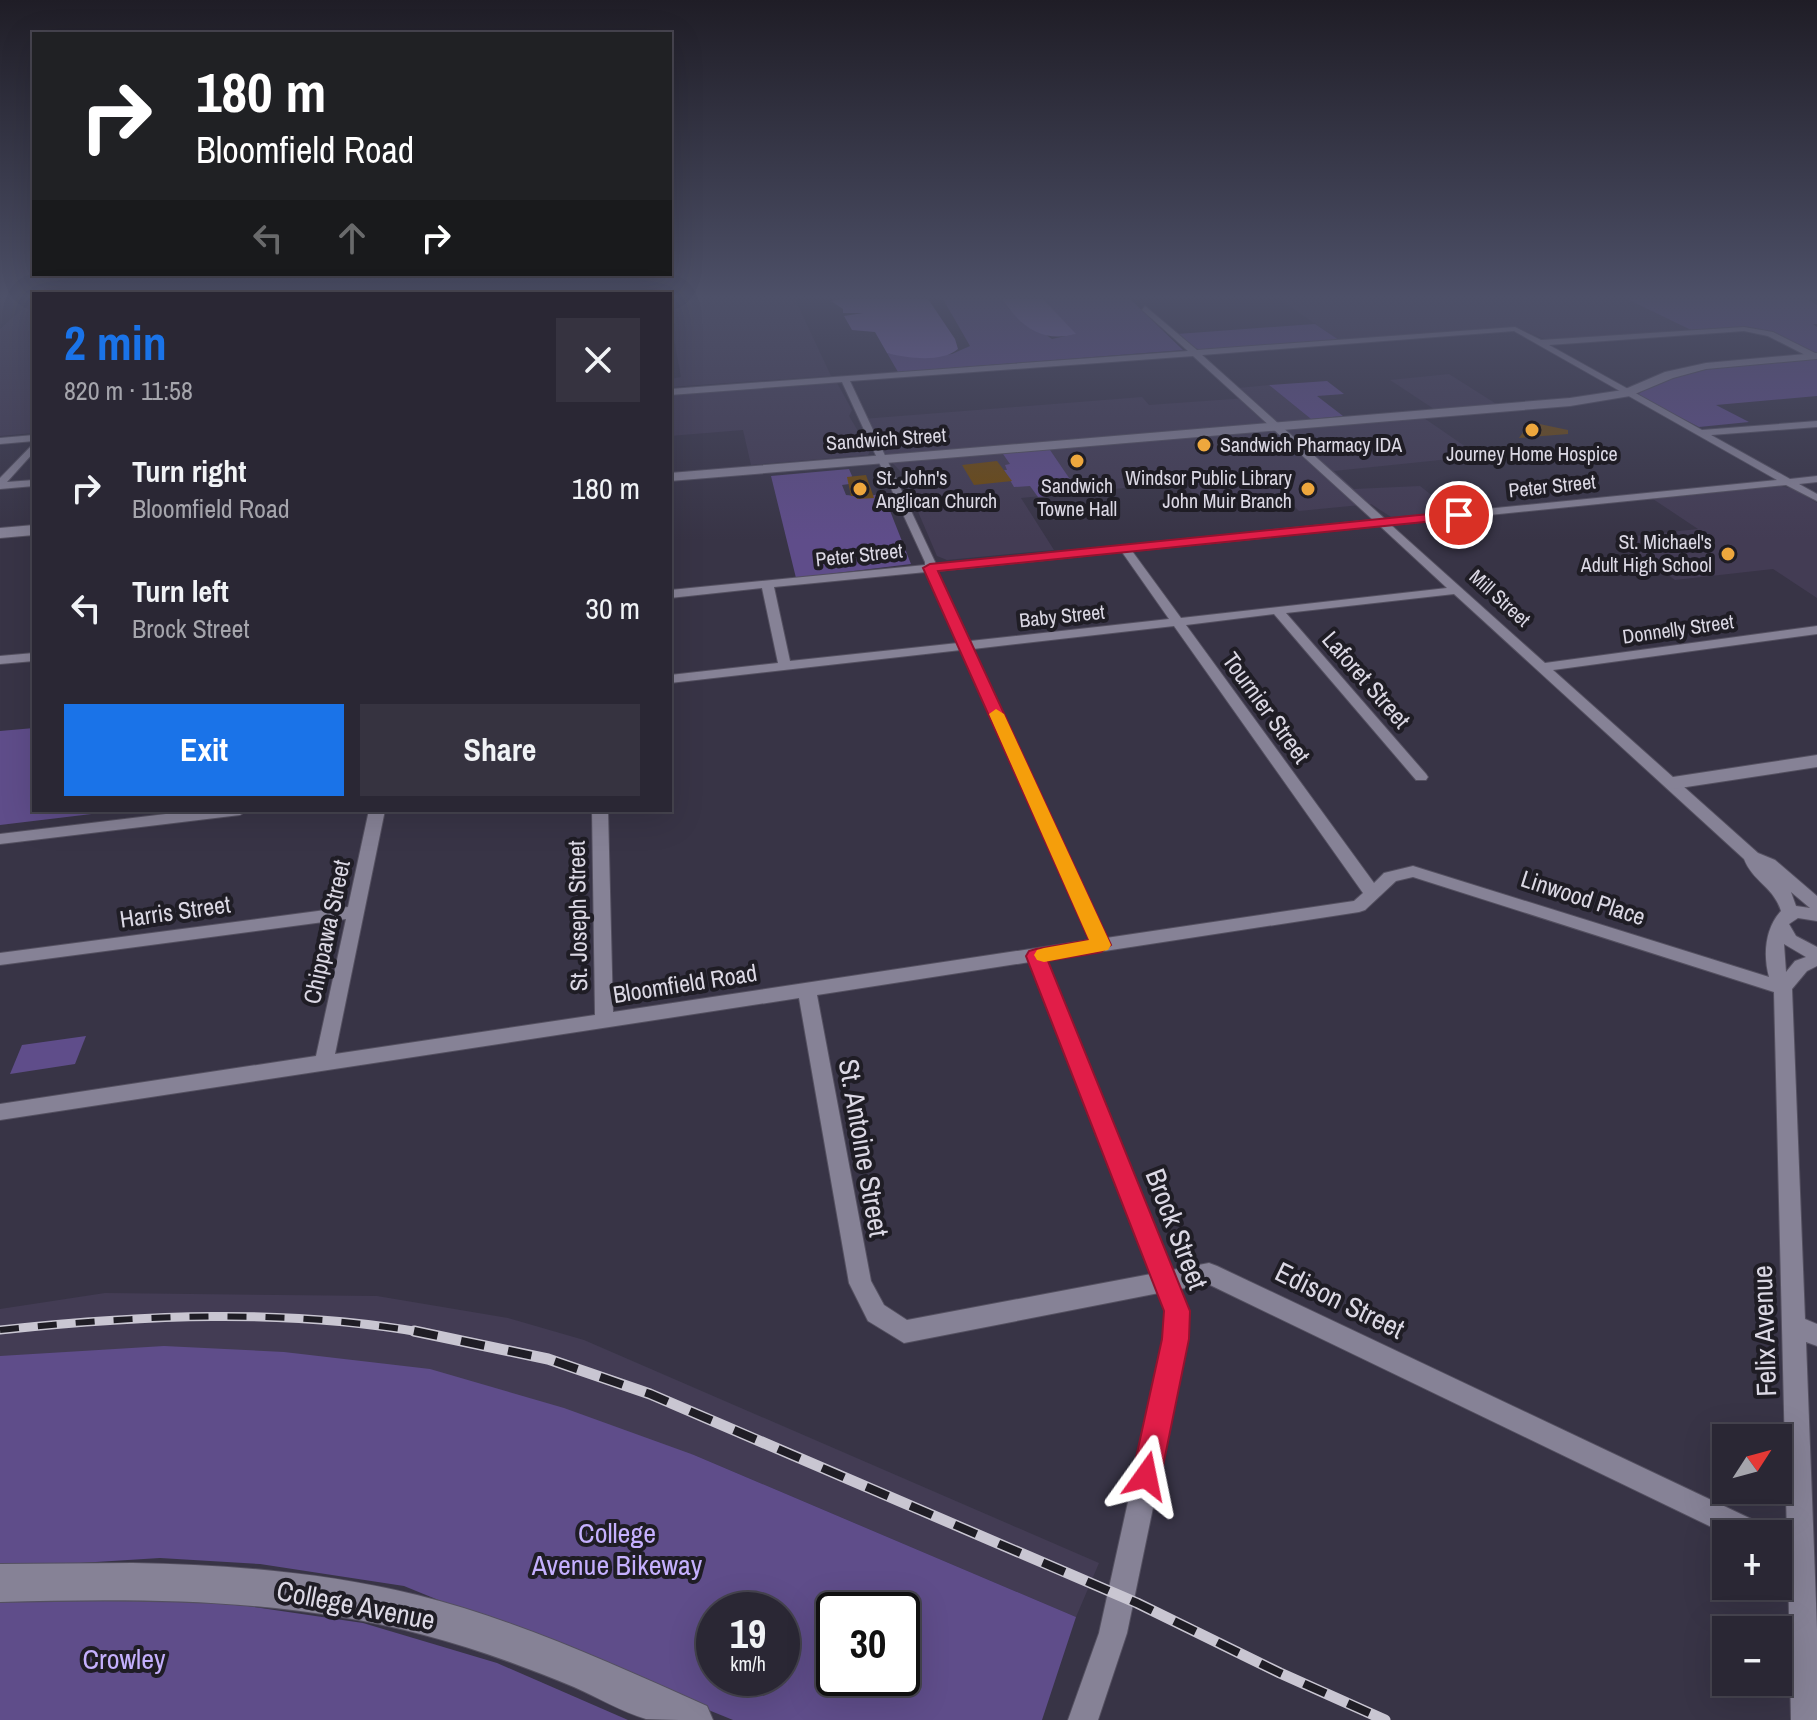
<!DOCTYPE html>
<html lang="en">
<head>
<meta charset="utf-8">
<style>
  :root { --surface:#2a2734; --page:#363340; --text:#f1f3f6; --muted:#a5a5ac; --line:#46444f; --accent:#1a73e8 }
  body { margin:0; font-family:"Archivo Narrow",sans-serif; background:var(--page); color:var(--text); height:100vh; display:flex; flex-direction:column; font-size:30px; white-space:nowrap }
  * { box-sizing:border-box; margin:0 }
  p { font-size:26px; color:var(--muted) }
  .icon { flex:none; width:44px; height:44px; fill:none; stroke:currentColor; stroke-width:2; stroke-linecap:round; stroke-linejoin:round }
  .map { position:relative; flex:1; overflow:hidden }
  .drawer { position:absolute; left:32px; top:292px; width:640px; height:520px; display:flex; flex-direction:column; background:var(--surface); border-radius:0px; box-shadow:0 8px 32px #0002,0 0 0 2px var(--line) }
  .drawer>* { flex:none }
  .top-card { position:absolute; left:32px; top:32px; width:640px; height:244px; border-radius:0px; box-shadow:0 8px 32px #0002,0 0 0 2px var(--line); background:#202124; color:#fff; overflow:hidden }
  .needle { width:52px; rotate:54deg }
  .buttons { position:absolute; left:1712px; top:1424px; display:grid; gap:16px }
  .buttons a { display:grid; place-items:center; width:80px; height:80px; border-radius:0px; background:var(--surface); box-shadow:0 8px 32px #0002,0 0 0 2px var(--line); font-size:40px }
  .speed { position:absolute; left:696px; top:1592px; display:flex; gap:16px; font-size:40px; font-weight:700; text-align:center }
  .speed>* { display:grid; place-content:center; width:104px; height:104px; border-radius:50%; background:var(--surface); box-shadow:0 8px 32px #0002,0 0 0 2px var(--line); line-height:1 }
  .speed small { font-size:20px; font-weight:400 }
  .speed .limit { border:4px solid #111; border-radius:12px; background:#fff; color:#111 }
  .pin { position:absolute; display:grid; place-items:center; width:68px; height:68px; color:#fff; margin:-34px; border:4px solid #fff; border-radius:50%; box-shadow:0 2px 8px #0007 }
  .me { position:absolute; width:88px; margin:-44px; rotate:12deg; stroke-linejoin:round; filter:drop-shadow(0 0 6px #0008) }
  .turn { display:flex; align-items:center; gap:28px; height:168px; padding:0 32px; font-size:36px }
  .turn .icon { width:104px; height:104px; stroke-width:2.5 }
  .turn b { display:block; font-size:56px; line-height:68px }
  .lanes { display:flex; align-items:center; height:76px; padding:0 32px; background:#0003; justify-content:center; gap:40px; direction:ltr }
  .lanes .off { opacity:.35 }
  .round { display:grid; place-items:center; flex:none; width:84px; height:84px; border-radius:0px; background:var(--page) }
  .headline { display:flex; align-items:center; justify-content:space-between; height:136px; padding:0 32px }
  h1 { font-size:48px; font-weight:700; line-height:60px; color:var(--accent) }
  .action { display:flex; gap:16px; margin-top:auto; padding:16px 32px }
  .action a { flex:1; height:92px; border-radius:0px; background:var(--accent); color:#fff; font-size:32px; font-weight:700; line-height:92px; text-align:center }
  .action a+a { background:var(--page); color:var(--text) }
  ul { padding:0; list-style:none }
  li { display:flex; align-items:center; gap:24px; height:120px; padding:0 32px }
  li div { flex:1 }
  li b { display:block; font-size:30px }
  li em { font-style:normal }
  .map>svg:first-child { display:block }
  .built { fill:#433c54 }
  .green { fill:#5f4d8a; fill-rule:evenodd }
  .water { fill:#7c67af }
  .building { fill:#6f4a0d }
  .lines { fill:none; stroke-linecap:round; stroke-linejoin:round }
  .street-casing { stroke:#545060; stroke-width:2 }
  .secondary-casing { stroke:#545060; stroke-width:2 }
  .street { fill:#868296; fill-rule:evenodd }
  .secondary { fill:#868296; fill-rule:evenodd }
  .rail-far1-casing { stroke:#c9c6d2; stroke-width:9 }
  .rail-casing { stroke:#c9c6d2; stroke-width:11 }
  .rail-far1 { stroke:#1f1d25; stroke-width:6; stroke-dasharray:19; stroke-linecap:butt }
  .rail { stroke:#1f1d25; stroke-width:8; stroke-dasharray:24; stroke-linecap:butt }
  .route { fill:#e11d48; stroke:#92132f; stroke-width:2 }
  .slow { fill:#f59e0b }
  .poi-dot { fill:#eea73d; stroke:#1f1d25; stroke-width:3 }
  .labels { text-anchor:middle; stroke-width:8; stroke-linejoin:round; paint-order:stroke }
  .far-street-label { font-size:20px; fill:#dbd8e4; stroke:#1f1d25 }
  .far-poi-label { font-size:20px; fill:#dbd8e4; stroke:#1f1d25; text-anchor:start }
  .street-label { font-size:24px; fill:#dbd8e4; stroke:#1f1d25 }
  .near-street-label { font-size:28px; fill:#dbd8e4; stroke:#1f1d25 }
  .near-park-label { font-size:28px; fill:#c5b0fe; stroke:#1f1d25 }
</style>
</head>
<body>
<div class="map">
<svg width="1817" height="1720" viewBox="0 0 1817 1720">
  <rect width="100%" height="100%" fill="#383446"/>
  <g class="built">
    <path d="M34 299V433L0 436V329Z"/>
    <path d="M670 299H795L831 376 670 387V379L681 377 670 318Z"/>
    <path d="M1279 299H1627L1691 330 1547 340 1515 327 1339 340Z"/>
    <path d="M1449 374 1498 405 1434 409 1390 380Z"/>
    <path d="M836 381 852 410 849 416 870 451 868 455 751 465 743 430 670 436V394Z"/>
    <path d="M1269 385 1311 419 1332 417 1342 425 1424 418 1479 456 1334 471 1354 489 1420 486 1453 512 1391 517 1371 504 1299 511 1286 498 1204 506 1183 482 1155 485 1021 498 1054 550 947 560 937 556 901 472 882 452 862 419 1142 397 1149 405 1247 398 1238 388Z"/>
    <path d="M1780 486 1794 489 1817 503V598L1773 569 1675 580 1616 538 1698 529 1653 499Z"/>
    <path d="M105 1293 377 1296 508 1318 584 1340 1099 1563 1076 1617 694 1455 0 1356V1309Z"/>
  </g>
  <g class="green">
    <path d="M943 299H1002L1009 309 1052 339 1075 334 1043 299H1130L1183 350 898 372 887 353 921 358 952 354 970 346Z"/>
    <path d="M1627 299H1807L1817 305V324H1813L1817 327V353L1749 327 1691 330Z"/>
    <path d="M1315 324 1339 340 1203 350 1193 348 1177 334Z"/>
    <path d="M1817 359V396L1716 405 1749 422 1699 427 1637 395C1685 360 1760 364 1817 359Z"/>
    <path d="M1327 381 1344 394 1317 396 1343 416 1311 419 1269 385Z"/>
    <path d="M1040 449 1050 450 1080 494 1038 497 1030 486 1014 487 1004 470H1007L1005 465 1010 464 1003 454Z"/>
    <path d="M849 469 852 476 849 484 842 485 846 495 856 496 858 499 883 493 911 564 796 578 771 476Z"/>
    <path d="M34 728V810H125L0 825V731Z"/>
    <path d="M86 1036 75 1064 10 1074 22 1045Z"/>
    <path d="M164 1346 284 1352 430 1369 564 1408 694 1455 1076 1617 1042 1720H733L404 1586 260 1564 160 1558 0 1568V1356ZM714 1610H782V1678H714ZM834 1610H902V1678H834Z"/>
    <path d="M111 1595 248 1606 363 1623 497 1663 628 1720H0V1601Z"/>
  </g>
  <g class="water">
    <path d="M840 299H928L955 339 958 349C942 363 906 358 887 353L875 332 852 330 844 316 863 313H843V309L831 301Z"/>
    <path d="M1002 299H1043L1076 334C1042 343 1021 327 1002 299Z"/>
  </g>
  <g class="building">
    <path d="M1530 422 1568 430V434L1519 438Z"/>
    <path d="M997 461 1012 481 974 485 962 465Z"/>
    <path d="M866 475 874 498 857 499 856 496H851L847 477Z"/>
  </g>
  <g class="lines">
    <g class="street-casing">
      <g id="street">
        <path d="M1145 306 1197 350 1515 327 1541 340 1744 327 1773 332 1817 354V359H1813L1768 336 1744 331 1549 345 1702 430 1817 421V427L1711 435 1790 479 1817 476V482L1799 484 1817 494V501L1786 485 1391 525 1545 663 1817 626V634L1553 670 1758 853 1775 860 1817 896V921L1798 918 1789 924 1796 936 1817 947V966L1807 971 1792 989 1805 1319 1817 1324V1346L1806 1342 1817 1629V1720H1791L1788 1564 1778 1559V1534H1773L1778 1532 1787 1536 1774 992 1413 877 1396 881 1365 910 1359 912 1046 960 1172 1270 1209 1263 1217 1266 1764 1525 1768 1534H1726L1208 1284 1180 1289 1188 1311V1339L1127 1633 1098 1720H1068L1099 1633 1164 1339 1166 1311 1159 1293 904 1343 868 1321 849 1283 799 998 0 1120V1104L316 1056 346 919 0 965V953L348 907 369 810H385L335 1054 595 1015 592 810H608L613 1012 1090 940 961 650 670 683V675L778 663 762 588 670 598V590L925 565V562L842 382 670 395V389L1188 351 1142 310ZM1514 331 1777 480 1385 519 1202 355ZM1193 356 1373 520 936 564 850 381ZM1380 526 1447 588 1181 618 1132 551ZM1122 552 1169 619 970 641 937 571ZM926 572 958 643 790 661 774 587ZM1454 594 1744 859C1753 882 1773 886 1781 911 1765 928 1763 955 1769 977L1413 866 1384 873 1374 883 1186 625 1274 614 1416 780H1426L1428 777 1426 774 1286 613ZM1174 626 1363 893 1354 901 1106 938 973 649ZM1791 892 1810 908 1796 906ZM1784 944 1806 957 1795 961 1786 972ZM1030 962 1151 1274 907 1320 884 1305 871 1281 817 995Z"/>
        <path d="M34 435V441L0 444V438Z"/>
        <path d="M34 443V452L7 482 34 480V486L0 489V478Z"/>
        <path d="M34 653V661L0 664V656Z"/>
        <path d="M199 810H248L240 815 0 844V834Z"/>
      </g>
    </g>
    <g class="secondary-casing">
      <g id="secondary">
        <path d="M1817 353V359L1706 369 1673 378 1630 396 1570 406 670 481V473L1570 398 1623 390 1665 372 1706 363Z"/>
        <path d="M34 525V535L0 538V528Z"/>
        <path d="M1817 755V767L1673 789 1663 783 1673 777Z"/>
        <path d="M133 1563C228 1565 324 1572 417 1595 517 1620 613 1664 707 1706L713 1720C693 1720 665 1720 646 1719 622 1712 597 1697 574 1687 525 1667 475 1648 424 1635 287 1598 141 1598 0 1602V1564Z"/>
      </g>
    </g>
    <use href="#street" class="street"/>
    <use href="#secondary" class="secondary"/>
    <g class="rail-far1-casing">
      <path id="rail-far1" d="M0 1330C141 1315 285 1308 425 1333"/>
    </g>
    <g class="rail-casing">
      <path id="rail" d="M414 1331 548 1359 650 1394 1137 1603 1280 1673 1385 1720"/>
    </g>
    <use href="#rail-far1" class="rail-far1"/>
    <use href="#rail" class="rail"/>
  </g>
  <linearGradient id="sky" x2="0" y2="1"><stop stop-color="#1f1d26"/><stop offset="0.55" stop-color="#4d5068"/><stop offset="1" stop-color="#4d5068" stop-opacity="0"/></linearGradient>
  <rect width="1817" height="540" fill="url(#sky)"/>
  <path class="route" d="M1459 511 1466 515 1464 518 938 571 1111 945 1101 952 1048 961 1190 1311 1189 1339 1161 1476 1157 1486 1146 1490 1136 1486 1132 1476 1162 1339 1164 1311 1026 956 1029 951 1036 949 1089 940 923 568 930 564Z"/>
  <path class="slow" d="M996 709 1004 714 1111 945 1108 950 1044 962 1037 960 1034 955 1037 950 1044 948 1089 940 989 714Z"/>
  <g class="poi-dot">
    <circle cx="1532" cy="430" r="8"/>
    <circle cx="1204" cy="445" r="8"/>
    <circle cx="1077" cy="461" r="8"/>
    <circle cx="860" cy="489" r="8"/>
    <circle cx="1308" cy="489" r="8"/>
    <circle cx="1728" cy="554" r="8"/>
  </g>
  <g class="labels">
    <g class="far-street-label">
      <text transform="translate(886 439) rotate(-4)" y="7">Sandwich Street</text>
      <text transform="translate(1552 486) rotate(-6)" y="7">Peter Street</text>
      <text transform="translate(859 555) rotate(-6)" y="7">Peter Street</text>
      <text transform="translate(1500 598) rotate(42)" y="7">Mill Street</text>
      <text transform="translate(1062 616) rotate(-6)" y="7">Baby Street</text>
      <text transform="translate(1678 629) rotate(-8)" y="7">Donnelly Street</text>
    </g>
    <g class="far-poi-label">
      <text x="1220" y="452">Sandwich Pharmacy IDA</text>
      <text x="1532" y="461" text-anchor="middle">Journey Home Hospice</text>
      <text x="876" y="485">St. John's<tspan x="876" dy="23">Anglican Church</tspan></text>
      <text x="1292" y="485" text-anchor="end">Windsor Public Library<tspan x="1292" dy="23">John Muir Branch</tspan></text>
      <text x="1077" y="493" text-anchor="middle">Sandwich<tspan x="1077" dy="23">Towne Hall</tspan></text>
      <text x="1712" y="549" text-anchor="end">St. Michael's<tspan x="1712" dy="23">Adult High School</tspan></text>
    </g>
    <g class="street-label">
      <text transform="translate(1366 680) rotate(49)" y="8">Laforet Street</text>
      <text transform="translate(1266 708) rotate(54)" y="8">Tournier Street</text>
      <text transform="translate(1583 898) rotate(18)" y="8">Linwood Place</text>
      <text transform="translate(175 912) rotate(-8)" y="8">Harris Street</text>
      <text transform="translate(578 916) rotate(-91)" y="8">St. Joseph Street</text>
      <text transform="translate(327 932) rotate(-78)" y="8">Chippawa Street</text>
      <text transform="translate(685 984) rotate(-9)" y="8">Bloomfield Road</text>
    </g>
    <g class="near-street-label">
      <text transform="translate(864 1148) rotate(80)" y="10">St. Antoine Street</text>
      <text transform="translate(1177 1229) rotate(69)" y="10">Brock Street</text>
      <text transform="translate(1340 1300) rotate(26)" y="10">Edison Street</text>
      <text transform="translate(1764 1331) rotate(-92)" y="10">Felix Avenue</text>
      <text transform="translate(356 1605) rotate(11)" y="10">College Avenue</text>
    </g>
    <g class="near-park-label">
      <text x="617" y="1543">College<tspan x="617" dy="32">Avenue Bikeway</tspan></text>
      <text x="124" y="1669">Crowley</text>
    </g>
  </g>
</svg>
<div class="buttons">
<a><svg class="needle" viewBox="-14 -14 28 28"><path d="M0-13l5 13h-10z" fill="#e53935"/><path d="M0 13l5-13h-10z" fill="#a5a5ac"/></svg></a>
<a>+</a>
<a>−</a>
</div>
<div class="speed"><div>19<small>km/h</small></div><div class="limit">30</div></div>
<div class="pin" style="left:1459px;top:515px;background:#d93025"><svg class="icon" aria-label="arrive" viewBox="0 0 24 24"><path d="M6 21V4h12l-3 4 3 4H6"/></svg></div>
<svg class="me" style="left:1146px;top:1476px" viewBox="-20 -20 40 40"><path d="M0-17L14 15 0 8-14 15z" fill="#e11d48" stroke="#fff" stroke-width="4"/></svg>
<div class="top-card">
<div class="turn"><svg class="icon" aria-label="right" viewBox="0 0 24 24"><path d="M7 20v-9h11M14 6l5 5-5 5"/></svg><div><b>180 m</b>Bloomfield Road</div></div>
<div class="lanes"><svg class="icon off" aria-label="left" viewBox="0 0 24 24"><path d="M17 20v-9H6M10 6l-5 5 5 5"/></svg><svg class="icon off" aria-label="ahead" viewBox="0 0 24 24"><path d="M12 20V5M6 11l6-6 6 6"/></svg><svg class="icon" aria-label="right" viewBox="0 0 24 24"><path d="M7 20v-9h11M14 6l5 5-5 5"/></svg></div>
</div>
<section class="drawer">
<div class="headline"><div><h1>2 min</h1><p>820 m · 11:58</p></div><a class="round"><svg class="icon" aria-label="close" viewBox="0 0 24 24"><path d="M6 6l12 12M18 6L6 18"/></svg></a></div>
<ul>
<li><svg class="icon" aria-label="right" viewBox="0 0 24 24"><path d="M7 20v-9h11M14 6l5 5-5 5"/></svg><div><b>Turn right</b><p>Bloomfield Road</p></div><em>180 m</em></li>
<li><svg class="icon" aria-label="left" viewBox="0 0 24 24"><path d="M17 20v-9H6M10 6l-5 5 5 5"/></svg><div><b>Turn left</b><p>Brock Street</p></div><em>30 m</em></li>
</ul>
<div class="action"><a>Exit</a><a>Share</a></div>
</section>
</div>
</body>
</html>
